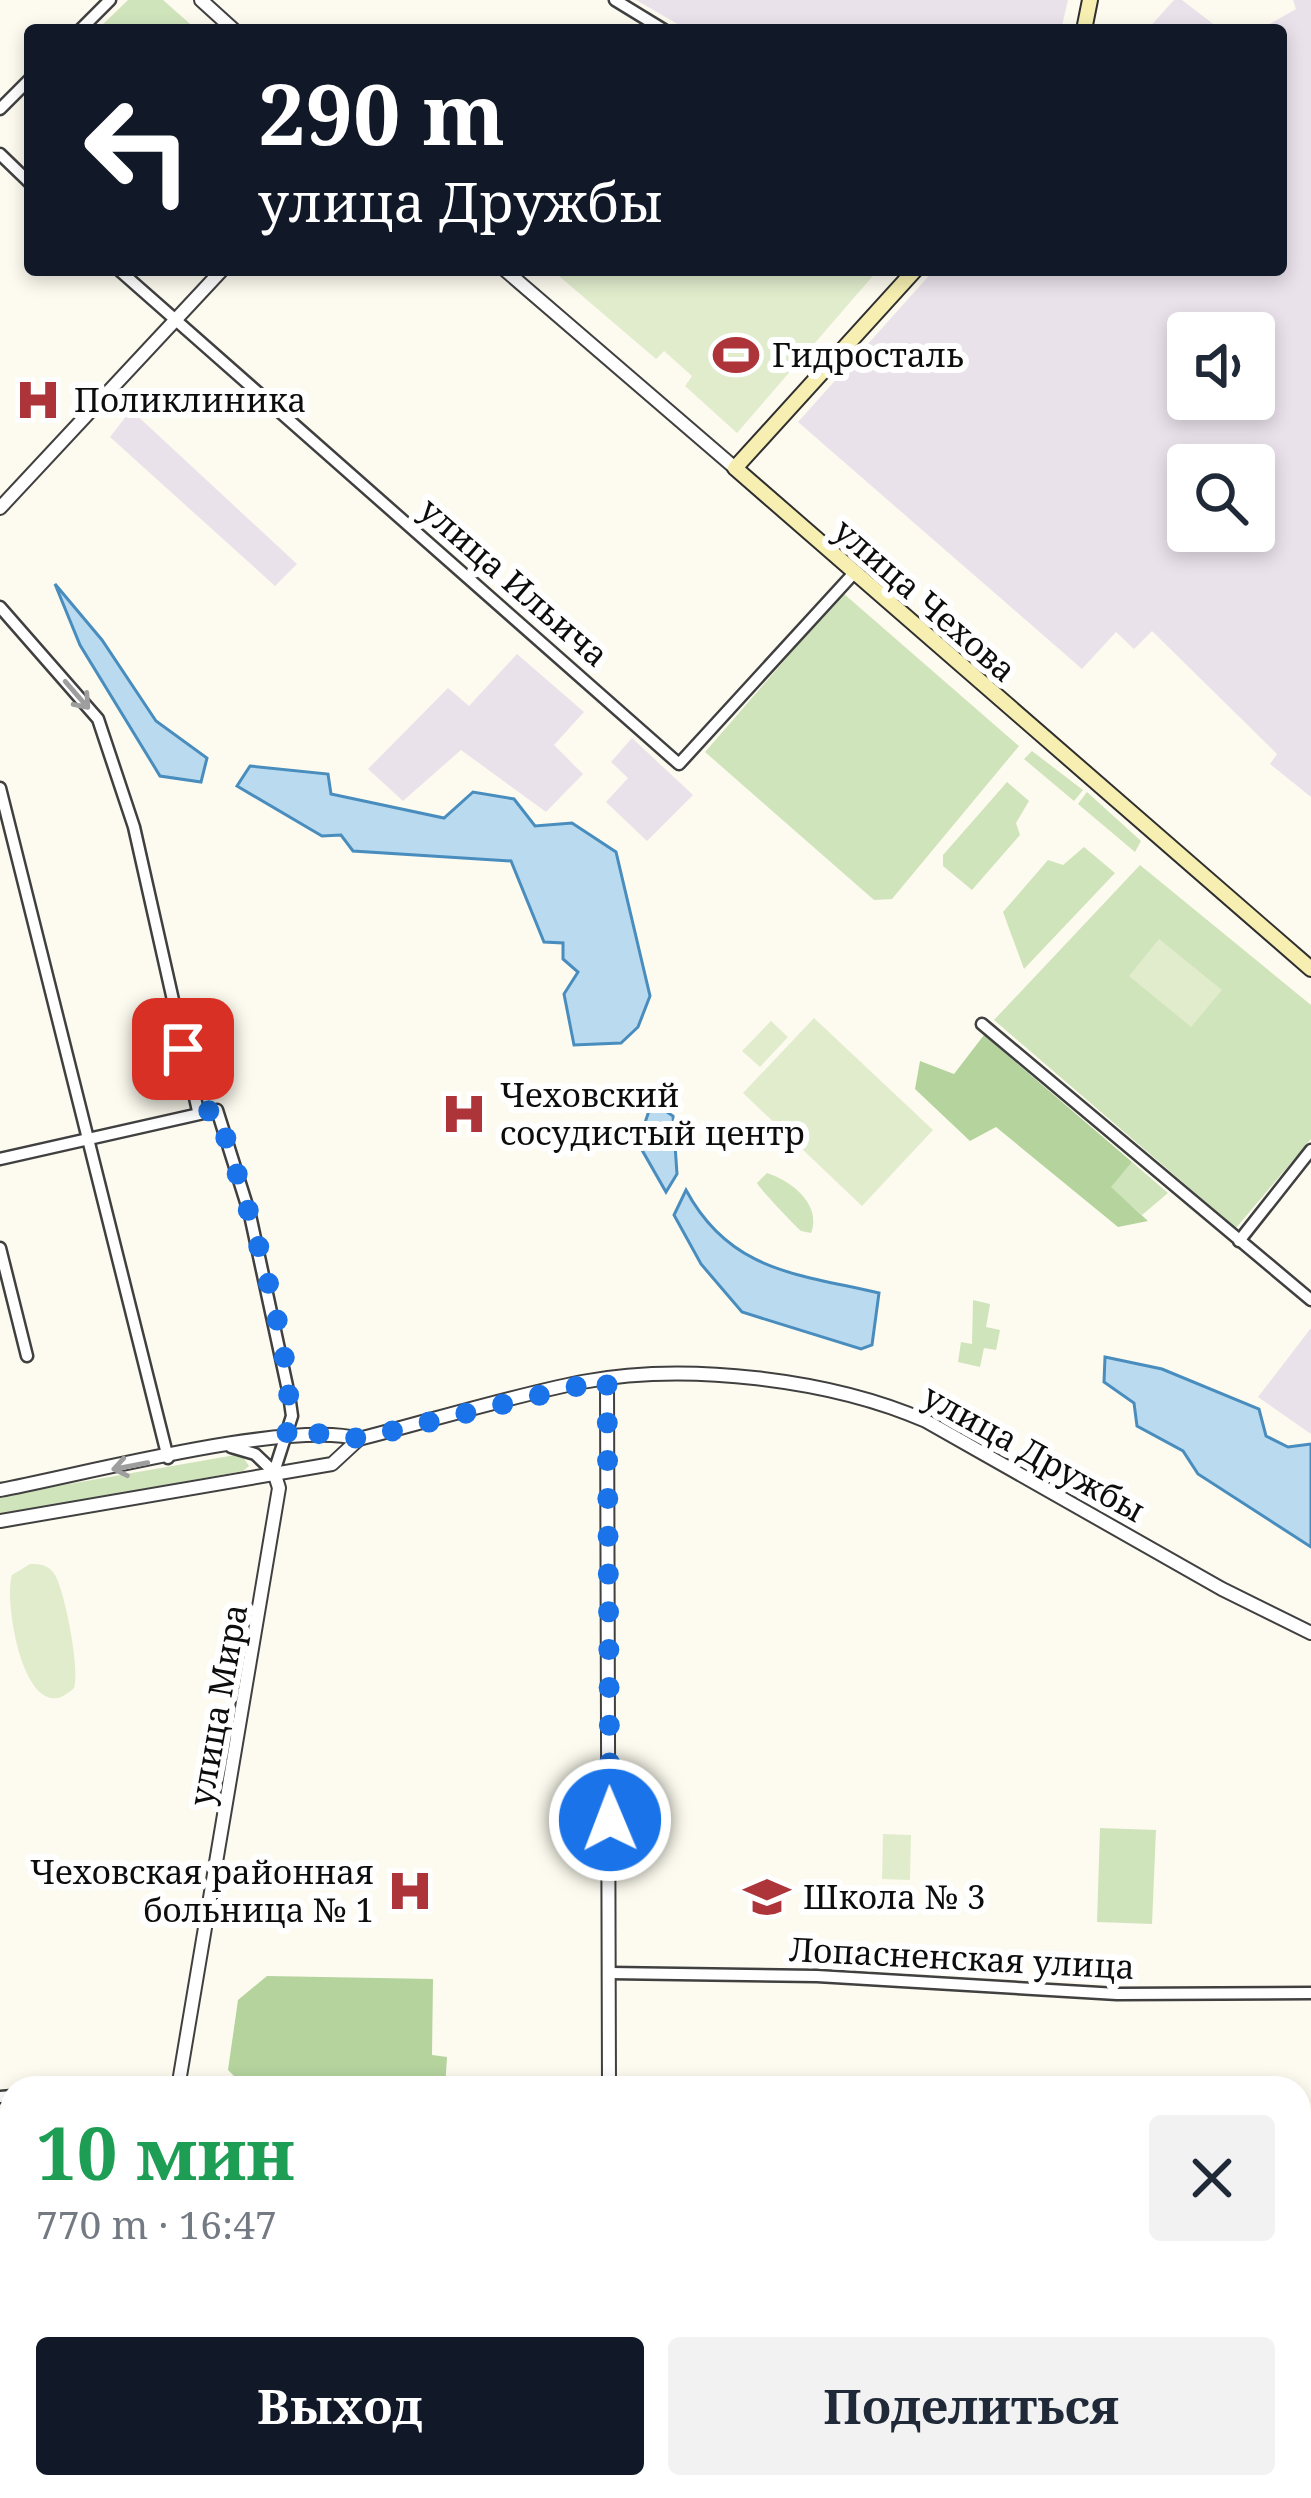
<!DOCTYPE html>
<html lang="ru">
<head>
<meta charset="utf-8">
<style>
  :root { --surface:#fff; --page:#f2f2f3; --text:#1f2937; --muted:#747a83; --accent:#111827 }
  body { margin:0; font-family:"Noto Serif",serif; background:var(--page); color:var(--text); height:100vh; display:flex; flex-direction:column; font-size:45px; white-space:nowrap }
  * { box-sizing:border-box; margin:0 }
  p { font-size:39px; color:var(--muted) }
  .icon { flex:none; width:66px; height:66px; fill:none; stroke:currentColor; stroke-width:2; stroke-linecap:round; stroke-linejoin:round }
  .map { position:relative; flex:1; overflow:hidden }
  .side { position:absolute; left:0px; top:2076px; width:1311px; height:423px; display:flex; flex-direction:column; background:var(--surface); border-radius:36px 36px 0 0; box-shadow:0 6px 18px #0003 }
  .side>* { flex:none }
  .hud { position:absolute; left:24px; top:24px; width:1263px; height:252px; border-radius:12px; box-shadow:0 6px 18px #0003; background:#111827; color:#fff; overflow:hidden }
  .tools { position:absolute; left:1167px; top:312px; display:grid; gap:24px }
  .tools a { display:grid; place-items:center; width:108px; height:108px; border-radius:12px; background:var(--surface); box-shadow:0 6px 18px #0003; font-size:60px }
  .pin { position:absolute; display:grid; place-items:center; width:102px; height:102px; color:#fff; margin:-51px; border-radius:24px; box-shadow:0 6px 18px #0006 }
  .me { position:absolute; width:132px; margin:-66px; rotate:359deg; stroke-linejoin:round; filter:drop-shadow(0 0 9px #0008) }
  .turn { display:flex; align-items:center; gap:42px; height:252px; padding:0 36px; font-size:54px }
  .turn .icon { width:156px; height:156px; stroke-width:2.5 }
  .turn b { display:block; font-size:84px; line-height:102px }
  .round { display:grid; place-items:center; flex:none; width:126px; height:126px; border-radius:12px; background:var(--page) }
  .head { display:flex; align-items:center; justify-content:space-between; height:204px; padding:0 36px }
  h1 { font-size:72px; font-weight:700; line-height:90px; color:#1e9e55 }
  .action { display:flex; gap:24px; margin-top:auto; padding:24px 36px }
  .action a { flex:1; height:138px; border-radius:12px; background:var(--accent); color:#fff; font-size:48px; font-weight:700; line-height:138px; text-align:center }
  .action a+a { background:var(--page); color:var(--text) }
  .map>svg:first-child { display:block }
  .industrial { fill:#eae2eb; fill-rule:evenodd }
  .green { fill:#d0e4bc }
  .forest { fill:#b4d39d }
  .pitch { fill:#e1eccd }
  .water { fill:#b9daef; stroke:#488dbe; stroke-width:3 }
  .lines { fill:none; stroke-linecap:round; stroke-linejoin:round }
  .minor-casing { stroke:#404040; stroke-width:15 }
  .tertiary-casing { stroke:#404040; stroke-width:16 }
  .secondary-casing { stroke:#2f2f2f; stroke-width:18 }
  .primary-casing { stroke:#1e1e1e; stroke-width:20 }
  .minor { stroke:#fff; stroke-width:10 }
  .tertiary { stroke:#fff; stroke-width:12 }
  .secondary { stroke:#f6efb1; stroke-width:14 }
  .primary { stroke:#e9ce73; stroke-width:15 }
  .oneway { stroke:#9e9e9e }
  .route { stroke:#1a73e8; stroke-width:21; stroke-dasharray:0 37.8 }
  .labels { text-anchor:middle; stroke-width:12; stroke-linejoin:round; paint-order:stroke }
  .poi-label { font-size:33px; fill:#0d0d0d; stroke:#fff; text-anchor:start }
  .street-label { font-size:33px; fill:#0d0d0d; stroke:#fff }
</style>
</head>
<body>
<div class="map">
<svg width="1311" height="2498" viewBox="0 0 1311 2498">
  <rect width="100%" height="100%" fill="#fdfbef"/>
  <g class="industrial">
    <path d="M636 0H1068L1061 30H688Z"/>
    <path d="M1174 0H1182L1221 30H1147Z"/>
    <path d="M1293 0H1311V797L1270 764 1277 754 1152 631 1134 649 1116 632 1082 669 798 422 934 270H1281V30H1259L1296 9ZM1188 333H1254V399H1188ZM1254 465V531H1188V465Z"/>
    <path d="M131 410 297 564 275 586 110 437Z"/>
    <path d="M517 654 584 712 554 745 583 774 546 812 461 750 403 801 368 769 448 688 469 706Z"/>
    <path d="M632 738 693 795 647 841 606 802 628 778 611 762Z"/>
    <path d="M1311 1328V1434L1258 1397Z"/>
  </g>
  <g class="green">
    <path d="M128 0H163L197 30H97Z"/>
    <path d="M843 593 1019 746 892 899 874 900 705 752Z"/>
    <path d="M1032 751 1083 790 1074 801 1024 759Z"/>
    <path d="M1007 782 1029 801 1016 823 1020 835 972 890 943 866V855Z"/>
    <path d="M1087 792 1141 841 1135 852 1078 804Z"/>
    <path d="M1084 847 1115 873 1024 969 1003 912 1048 860 1063 865Z"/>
    <path d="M1140 865 1311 1005V1139L1236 1228 994 1020Z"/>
    <path d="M1132 1162 1168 1193 1142 1215 1110 1187Z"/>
    <path d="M767 1173C791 1181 822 1204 811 1233L801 1231C793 1224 759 1188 757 1183Z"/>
    <path d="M973 1300 990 1304 986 1327 1000 1330 996 1350 984 1348 980 1367 958 1362 961 1342 972 1344Z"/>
    <path d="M241 1454 249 1466 243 1471 0 1515V1496Z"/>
    <path d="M1100 1828 1156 1830 1152 1924 1097 1922Z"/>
  </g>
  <g class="forest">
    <path d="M984 1035 1132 1162 1111 1187 1148 1221 1118 1227 996 1127 970 1141 915 1089 920 1061 954 1074Z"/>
    <path d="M267 1976 433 1979 432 2055 447 2057 445 2088H246L228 2070 238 2000Z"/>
  </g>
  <g class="pitch">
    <path d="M552 270H878L737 433 685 386 692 376 664 351 656 359Z"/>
    <path d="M1159 939 1222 990 1191 1027 1129 976Z"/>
    <path d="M814 1018 933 1130 862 1206 743 1093Z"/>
    <path d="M771 1021 788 1037 760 1067 742 1051Z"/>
    <path d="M30 1564C41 1564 49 1565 55 1575 65 1592 80 1670 74 1688 25 1736 3 1601 12 1575Z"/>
    <path d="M883 1834 911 1835 910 1880 882 1879Z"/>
  </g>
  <g class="water">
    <path d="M55 584 102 640 156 721 207 758 201 782 160 776 80 645Z"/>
    <path d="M250 766 328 774 331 794 444 818 473 792 514 799 535 826 572 823 616 852 650 996 638 1027 621 1043 574 1045 564 994 578 972 563 959V943L544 942 511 861 353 851 341 835 322 836 237 786Z"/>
    <path d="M652 1102 673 1116 677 1174 666 1192 638 1143Z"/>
    <path d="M686 1190C730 1272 798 1274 879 1293L872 1345 861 1349 742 1312 701 1264 674 1215Z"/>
    <path d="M1105 1357 1162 1369 1259 1409 1266 1436 1288 1447 1311 1444V1547L1198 1474 1183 1451 1137 1426 1134 1403 1104 1382Z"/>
  </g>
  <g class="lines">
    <g class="minor-casing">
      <g id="minor">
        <path d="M615 0 664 30"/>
        <path d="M80 30 110 0"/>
        <path d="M0 109 30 79"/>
        <path d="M0 154 30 183"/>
        <path d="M119 270 679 764 854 573"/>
        <path d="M0 607 98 719 134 827 198 1111"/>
        <path d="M0 788 168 1458"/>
        <path d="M982 1024 1311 1300"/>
        <path d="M0 1159 217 1110 250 1215 289 1395 292 1416 274 1472 255 1454 231 1447"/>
        <path d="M1239 1241 1311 1150"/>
        <path d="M0 1248 27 1356"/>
        <path d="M610 1973 817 1976 1117 1994 1311 1993"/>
        <path d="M114 2088 179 2083"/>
        <path d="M0 2097 12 2096"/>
        <path d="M1299 2368H1311"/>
        <path d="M155 2487V2498"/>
        <path d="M198 2487 201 2498"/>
      </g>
    </g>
    <g class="tertiary-casing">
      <g id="tertiary">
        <path d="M201 0 234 30"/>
        <path d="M505 270 735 468"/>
        <path d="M0 508 222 270"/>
        <path d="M607 1380 609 2088"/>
        <path d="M0 1490C80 1475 291 1419 359 1439 433 1420 507 1397 582 1382 686 1362 830 1379 926 1421L1222 1589 1311 1633"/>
        <path d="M0 1521 332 1464 359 1439"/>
        <path d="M178 2088 279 1488 274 1472"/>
        <path d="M1299 2165H1311"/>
      </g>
    </g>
    <g class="secondary-casing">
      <g id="secondary">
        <path d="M1084 30 1090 0"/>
        <path d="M915 270 735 468 1311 969"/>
        <path d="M170 2487 171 2498"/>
      </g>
    </g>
    <g class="primary-casing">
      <g id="primary">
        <path d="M0 2231H12"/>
        <path d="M1299 2237H1311"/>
      </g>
    </g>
    <use href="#minor" class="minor"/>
    <use href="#tertiary" class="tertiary"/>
    <use href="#secondary" class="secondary"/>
    <use href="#primary" class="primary"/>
  </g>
  <defs><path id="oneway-shaft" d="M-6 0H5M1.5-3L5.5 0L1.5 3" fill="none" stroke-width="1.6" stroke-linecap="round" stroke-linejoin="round" transform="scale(3)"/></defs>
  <g class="oneway">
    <use href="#oneway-shaft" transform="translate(77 695) rotate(49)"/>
    <use href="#oneway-shaft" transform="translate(130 1466) rotate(169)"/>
  </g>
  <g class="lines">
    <path class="route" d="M183 1049 198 1112 217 1110C239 1181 304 1371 286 1437L335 1432 359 1439 607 1379 610 1820"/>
  </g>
  <defs>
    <g id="stadium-bare" transform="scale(3.6)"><path d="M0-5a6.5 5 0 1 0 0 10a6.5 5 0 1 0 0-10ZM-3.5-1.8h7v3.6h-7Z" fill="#ad3539" stroke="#fff" stroke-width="2.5" paint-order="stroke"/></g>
    <g id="hospital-bare" transform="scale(3.6)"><path d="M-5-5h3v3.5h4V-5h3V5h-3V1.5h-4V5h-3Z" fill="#ad3539" stroke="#fff" stroke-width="2.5" paint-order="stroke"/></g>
    <g id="school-bare" transform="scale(3.6)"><path d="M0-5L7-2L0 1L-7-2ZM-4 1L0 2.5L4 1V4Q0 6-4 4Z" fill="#ad3539" stroke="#fff" stroke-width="2.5" paint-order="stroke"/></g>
  </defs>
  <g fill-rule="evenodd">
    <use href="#stadium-bare" x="736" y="355"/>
    <use href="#hospital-bare" x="38" y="400"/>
    <use href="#hospital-bare" x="464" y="1114"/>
    <use href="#hospital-bare" x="410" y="1891"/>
    <use href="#school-bare" x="767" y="1897"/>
  </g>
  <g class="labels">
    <g class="poi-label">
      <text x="772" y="367">Гидросталь</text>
      <text x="74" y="412">Поликлиника</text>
      <text x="500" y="1107">Чеховский<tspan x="500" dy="38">сосудистый центр</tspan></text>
      <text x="374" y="1884" text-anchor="end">Чеховская районная<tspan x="374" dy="38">больница № 1</tspan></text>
      <text x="803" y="1909">Школа № 3</text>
    </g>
    <g class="street-label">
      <text transform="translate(514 582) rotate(41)" y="12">улица Ильича</text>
      <text transform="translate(925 600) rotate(41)" y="12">улица Чехова</text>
      <text transform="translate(1034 1453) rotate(29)" y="12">улица Дружбы</text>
      <text transform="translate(218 1705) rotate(-80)" y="12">улица Мира</text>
      <text transform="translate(962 1958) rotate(3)" y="12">Лопасненская улица</text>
    </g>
  </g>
</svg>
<div class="tools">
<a><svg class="icon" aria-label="sound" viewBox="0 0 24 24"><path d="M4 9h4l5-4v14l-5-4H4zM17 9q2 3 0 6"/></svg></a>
<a><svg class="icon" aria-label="search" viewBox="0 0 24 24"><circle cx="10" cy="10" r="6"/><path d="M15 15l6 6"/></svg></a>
</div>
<div class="pin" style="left:183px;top:1049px;background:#d93025"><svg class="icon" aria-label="arrive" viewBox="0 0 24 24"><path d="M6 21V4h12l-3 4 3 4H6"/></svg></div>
<svg class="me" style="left:610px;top:1820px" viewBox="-20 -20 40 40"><circle r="17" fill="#1a73e8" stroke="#fff" stroke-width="3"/><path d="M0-11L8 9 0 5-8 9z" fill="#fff"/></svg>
<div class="hud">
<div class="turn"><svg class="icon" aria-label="left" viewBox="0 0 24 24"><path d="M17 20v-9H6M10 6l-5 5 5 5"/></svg><div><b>290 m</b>улица Дружбы</div></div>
</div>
<section class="side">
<div class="head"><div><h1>10 мин</h1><p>770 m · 16:47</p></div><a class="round"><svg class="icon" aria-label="close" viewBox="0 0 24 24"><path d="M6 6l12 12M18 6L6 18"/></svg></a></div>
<div class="action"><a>Выход</a><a>Поделиться</a></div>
</section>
</div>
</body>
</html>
